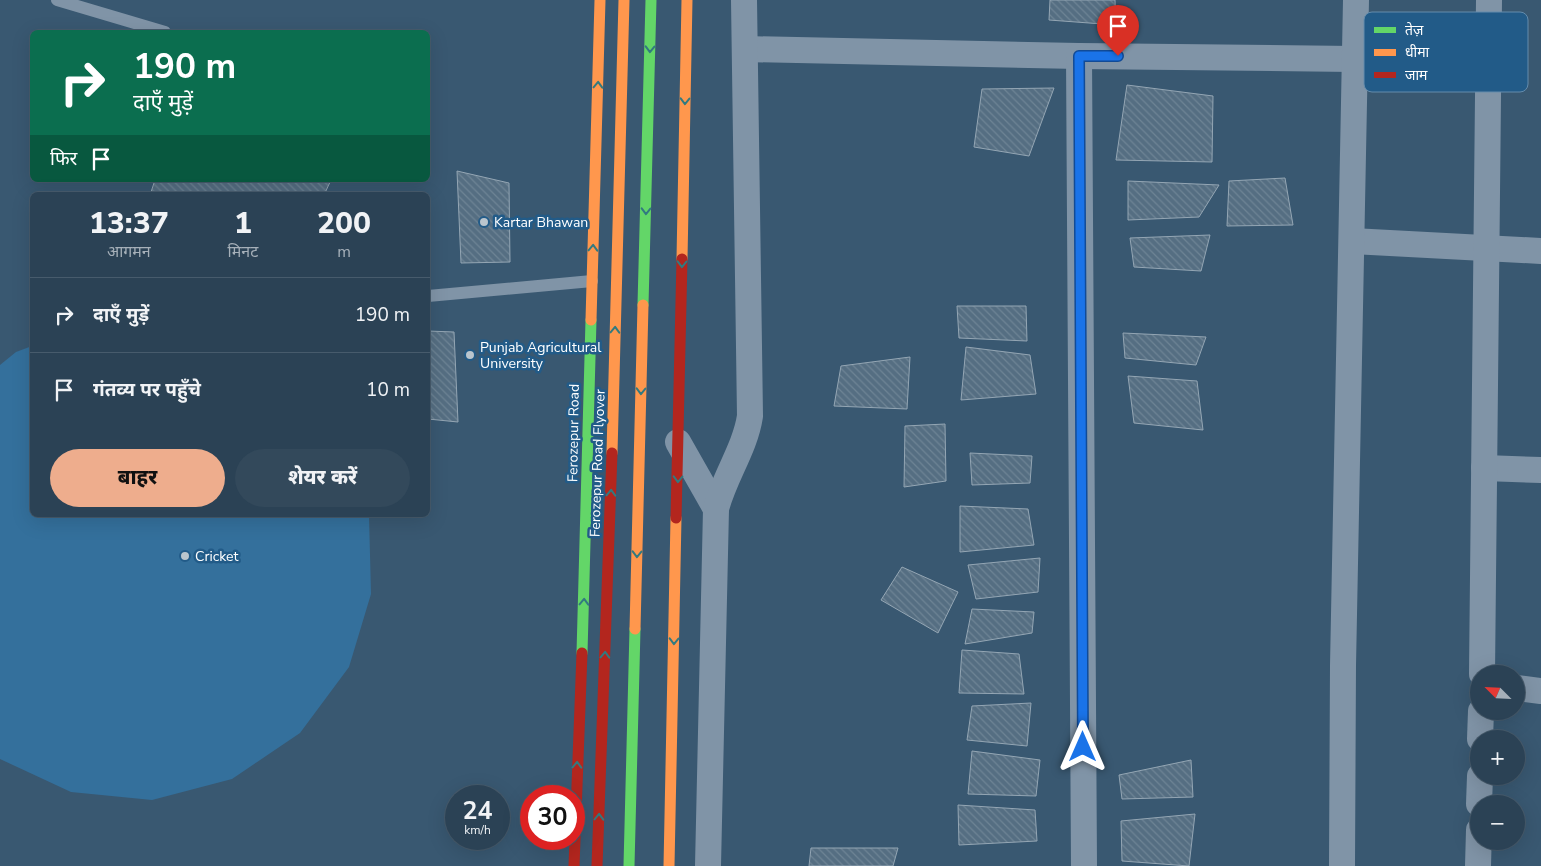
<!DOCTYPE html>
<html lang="hi">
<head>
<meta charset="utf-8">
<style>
  :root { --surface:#2b4255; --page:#33495b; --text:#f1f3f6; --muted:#a6b0b9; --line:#475b6c; --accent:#eead8d }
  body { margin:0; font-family:"Nunito Sans","Noto Sans Devanagari",sans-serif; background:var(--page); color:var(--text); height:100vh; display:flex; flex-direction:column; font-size:19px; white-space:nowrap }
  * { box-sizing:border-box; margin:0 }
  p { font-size:16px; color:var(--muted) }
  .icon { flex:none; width:28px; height:28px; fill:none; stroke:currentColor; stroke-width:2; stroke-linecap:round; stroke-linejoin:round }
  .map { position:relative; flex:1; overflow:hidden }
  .drawer { position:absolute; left:30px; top:192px; width:400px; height:325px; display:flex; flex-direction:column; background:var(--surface); border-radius:8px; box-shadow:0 5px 20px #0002,0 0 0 1px var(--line) }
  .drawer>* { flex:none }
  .hud { position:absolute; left:30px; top:30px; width:400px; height:152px; border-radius:8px; box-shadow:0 5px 20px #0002,0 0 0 1px var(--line); background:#0b6e4f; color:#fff; overflow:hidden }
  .needle { width:32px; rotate:294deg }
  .controls { position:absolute; left:1470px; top:665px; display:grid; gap:10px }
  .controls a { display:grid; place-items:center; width:55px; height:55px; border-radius:50%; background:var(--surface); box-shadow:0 5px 20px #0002,0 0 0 1px var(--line); font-size:25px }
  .speed { position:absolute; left:445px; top:785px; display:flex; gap:10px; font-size:25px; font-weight:700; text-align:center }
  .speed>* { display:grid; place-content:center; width:65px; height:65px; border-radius:50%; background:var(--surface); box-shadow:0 5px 20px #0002,0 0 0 1px var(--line); line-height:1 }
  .speed small { font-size:12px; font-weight:400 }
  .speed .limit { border:8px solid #d22; background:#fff; color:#111 }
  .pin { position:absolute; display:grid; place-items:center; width:42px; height:42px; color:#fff; margin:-51px -21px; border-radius:50% 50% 50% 0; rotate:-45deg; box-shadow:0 0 5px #0007 }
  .pin .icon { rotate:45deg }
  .me { position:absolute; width:55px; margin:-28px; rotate:0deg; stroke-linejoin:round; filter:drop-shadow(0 0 4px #0008) }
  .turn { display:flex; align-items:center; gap:18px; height:105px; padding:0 20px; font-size:22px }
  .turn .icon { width:65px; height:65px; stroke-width:2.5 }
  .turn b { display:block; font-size:35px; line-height:42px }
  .then { display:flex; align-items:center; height:48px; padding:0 20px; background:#0003; gap:10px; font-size:19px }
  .eta { display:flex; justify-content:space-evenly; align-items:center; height:85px; text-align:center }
  .eta b { font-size:30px; font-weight:800; line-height:35px }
  .action { display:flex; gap:10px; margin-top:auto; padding:10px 20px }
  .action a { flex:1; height:58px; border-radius:30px; background:var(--accent); color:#111; font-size:20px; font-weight:800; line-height:58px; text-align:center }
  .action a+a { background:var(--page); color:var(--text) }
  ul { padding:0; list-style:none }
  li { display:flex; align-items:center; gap:15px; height:75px; padding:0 20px; border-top:1px solid var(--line) }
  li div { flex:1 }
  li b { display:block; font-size:19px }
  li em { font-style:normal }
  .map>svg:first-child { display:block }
  .park { fill:#34709c }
  .building { fill:url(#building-back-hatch); stroke:#94a6b4 }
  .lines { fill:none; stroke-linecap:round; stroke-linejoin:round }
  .lane { stroke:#8094a7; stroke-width:12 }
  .street { stroke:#8094a7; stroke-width:26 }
  .fast { stroke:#63d668; stroke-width:11 }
  .slow { stroke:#ff974d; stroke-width:11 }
  .jam { stroke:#b3261e; stroke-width:11 }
  .oneway { stroke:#327a80 }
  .route-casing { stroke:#114b97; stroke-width:12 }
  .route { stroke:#1a73e8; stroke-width:9 }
  .poi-dot { fill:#bac5cd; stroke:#225b88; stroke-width:2 }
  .labels { text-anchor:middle; stroke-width:5; stroke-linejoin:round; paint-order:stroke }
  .poi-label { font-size:14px; fill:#fff; stroke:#225b88; text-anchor:start }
  .street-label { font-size:14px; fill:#fff; stroke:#225b88 }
  .key { fill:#225b88; stroke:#648cac; stroke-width:1 }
  .key-label { font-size:14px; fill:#fff }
</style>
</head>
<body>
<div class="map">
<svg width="1541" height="866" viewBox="0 0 1541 866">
  <defs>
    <pattern id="building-back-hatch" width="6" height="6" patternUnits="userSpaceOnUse" patternTransform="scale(1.25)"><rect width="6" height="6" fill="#556e82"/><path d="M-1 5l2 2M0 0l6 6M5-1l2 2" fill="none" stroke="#6e8495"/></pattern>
  </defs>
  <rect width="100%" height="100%" fill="#395871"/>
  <path class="park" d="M32 346V515H369L371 594 349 667 300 733 232 779 152 800 71 792 0 759V365L16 352Z"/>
  <g class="building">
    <path d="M1050 0H1115L1116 25 1049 20Z"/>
    <path d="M1127 85 1213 96 1212 162 1116 160Z"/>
    <path d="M1054 88 1029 156 974 147 982 89Z"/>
    <path d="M457 171 509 183 510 262 461 263Z"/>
    <path d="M1285 178 1293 225 1227 226 1229 181Z"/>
    <path d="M155 180H331L324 195H150Z"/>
    <path d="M1128 181 1219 185 1199 217 1128 220Z"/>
    <path d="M1210 235 1201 271 1134 267 1130 238Z"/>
    <path d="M957 306H1026L1027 341 959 338Z"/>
    <path d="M428 331 454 332 458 422 428 419Z"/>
    <path d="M1123 333 1206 337 1196 365 1125 358Z"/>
    <path d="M966 347 1030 355 1036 394 961 400Z"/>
    <path d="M910 357 907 409 834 406 841 366Z"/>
    <path d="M1128 376 1197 381 1203 430 1134 423Z"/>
    <path d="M945 424 946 481 904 487 905 426Z"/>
    <path d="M970 453 1032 456 1030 483 972 485Z"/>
    <path d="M960 506 1028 509 1034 545 960 552Z"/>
    <path d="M1040 558 1038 592 976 599 968 565Z"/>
    <path d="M902 567 958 592 938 633 881 600Z"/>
    <path d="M972 609 1034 612 1032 633 965 644Z"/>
    <path d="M962 650 1019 654 1024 694 959 693Z"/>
    <path d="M1031 703 1027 746 967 740 972 706Z"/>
    <path d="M972 751 1040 760 1036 796 968 794Z"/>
    <path d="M1191 760 1193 797 1122 799 1119 775Z"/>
    <path d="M958 805 1035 810 1037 841 959 845Z"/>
    <path d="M1195 814 1189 866 1122 861 1121 821Z"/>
    <path d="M811 848H898L893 866H809Z"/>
  </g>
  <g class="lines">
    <g class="lane">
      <path d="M57 0 165 32"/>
      <path d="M428 296 592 281"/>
    </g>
    <g class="street">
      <path d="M745 49 1079 56 1354 59"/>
      <path d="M1079 56 1084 866"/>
      <path d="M1352 241 1541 251"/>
      <path d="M678 442 716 509"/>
      <path d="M1484 468 1541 470"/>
      <path d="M1482 674 1489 0"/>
      <path d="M1516 688 1541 691"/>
      <path d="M1480 739 1481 711"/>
      <path d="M1479 804 1480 776"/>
      <path d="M708 866 716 509C724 477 745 449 750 416L744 0"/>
      <path d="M1342 866 1343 666 1356 0"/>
      <path d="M1478 866 1479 830"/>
    </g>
    <g class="fast">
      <path d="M643 305 651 0"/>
      <path d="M582 653 591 320"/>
      <path d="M629 866 635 629"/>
    </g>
    <g class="slow">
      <path d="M682 259 687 0"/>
      <path d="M591 320 600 0"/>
      <path d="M612 453 624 0"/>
      <path d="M635 629 643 305"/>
      <path d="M669 866 676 518"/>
    </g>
    <g class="jam">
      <path d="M676 518 682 259"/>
      <path d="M574 866 582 653"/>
      <path d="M597 866 612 453"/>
    </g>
  </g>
  <defs><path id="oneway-chevron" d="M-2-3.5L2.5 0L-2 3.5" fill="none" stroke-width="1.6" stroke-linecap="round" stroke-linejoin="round" transform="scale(1.25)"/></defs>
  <g class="oneway">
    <use href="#oneway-chevron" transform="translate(650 49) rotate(91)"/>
    <use href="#oneway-chevron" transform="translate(598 85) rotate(-88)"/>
    <use href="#oneway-chevron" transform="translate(685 101) rotate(91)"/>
    <use href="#oneway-chevron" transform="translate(646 211) rotate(91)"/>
    <use href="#oneway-chevron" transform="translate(593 248) rotate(-88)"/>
    <use href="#oneway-chevron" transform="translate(682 264) rotate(91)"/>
    <use href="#oneway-chevron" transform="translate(615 330) rotate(-88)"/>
    <use href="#oneway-chevron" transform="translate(641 391) rotate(91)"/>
    <use href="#oneway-chevron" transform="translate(678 479) rotate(91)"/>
    <use href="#oneway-chevron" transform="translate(611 493) rotate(-88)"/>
    <use href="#oneway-chevron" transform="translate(637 554) rotate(91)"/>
    <use href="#oneway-chevron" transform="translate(584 602) rotate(-88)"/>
    <use href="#oneway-chevron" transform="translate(674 641) rotate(91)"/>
    <use href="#oneway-chevron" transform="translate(605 655) rotate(-88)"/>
    <use href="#oneway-chevron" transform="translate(577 765) rotate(-88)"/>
    <use href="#oneway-chevron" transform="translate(599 817) rotate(-88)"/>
  </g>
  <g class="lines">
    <g class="route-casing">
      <path id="route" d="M1083 747 1079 56H1118"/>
    </g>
    <use href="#route" class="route"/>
  </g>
  <g class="poi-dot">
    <circle cx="484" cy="222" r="5"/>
    <circle cx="470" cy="355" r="5"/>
    <circle cx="185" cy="556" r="5"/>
  </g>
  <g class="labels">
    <g class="poi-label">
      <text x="494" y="227">Kartar Bhawan</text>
      <text x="480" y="352">Punjab Agricultural<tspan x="480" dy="16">University</tspan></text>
      <text x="195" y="561">Cricket</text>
    </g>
    <g class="street-label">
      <text transform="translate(573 433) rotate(-89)" y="5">Ferozepur Road</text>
      <text transform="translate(597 463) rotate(-88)" y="5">Ferozepur Road Flyover</text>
    </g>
  </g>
  <rect x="1364" y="12" width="164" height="80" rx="8" class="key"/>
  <rect x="1374" y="27" width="22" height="6" fill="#63d668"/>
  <rect x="1374" y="49" width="22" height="7" fill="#ff974d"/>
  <rect x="1374" y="72" width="22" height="6" fill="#b3261e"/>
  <g class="key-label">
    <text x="1405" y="35">तेज़</text>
    <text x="1405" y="57">धीमा</text>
    <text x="1405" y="80">जाम</text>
  </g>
</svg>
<div class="controls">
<a><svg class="needle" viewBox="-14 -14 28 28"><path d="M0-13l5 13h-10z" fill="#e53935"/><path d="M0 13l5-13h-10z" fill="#a6b0b9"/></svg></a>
<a>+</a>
<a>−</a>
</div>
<div class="speed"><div>24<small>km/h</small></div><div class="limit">30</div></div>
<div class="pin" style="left:1118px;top:56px;background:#d93025"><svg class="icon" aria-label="arrive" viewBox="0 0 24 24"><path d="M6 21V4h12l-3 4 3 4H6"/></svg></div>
<svg class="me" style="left:1083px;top:747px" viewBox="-20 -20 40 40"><path d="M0-17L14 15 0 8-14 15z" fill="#1a73e8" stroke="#fff" stroke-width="4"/></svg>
<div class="hud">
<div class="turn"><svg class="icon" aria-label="right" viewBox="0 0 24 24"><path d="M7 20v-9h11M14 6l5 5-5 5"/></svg><div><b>190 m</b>दाएँ मुड़ें</div></div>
<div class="then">फिर<svg class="icon" aria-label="arrive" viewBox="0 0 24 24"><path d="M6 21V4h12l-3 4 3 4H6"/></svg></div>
</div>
<section class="drawer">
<div class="eta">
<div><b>13:37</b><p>आगमन</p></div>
<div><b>1</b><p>मिनट</p></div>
<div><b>200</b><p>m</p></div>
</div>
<ul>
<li><svg class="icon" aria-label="right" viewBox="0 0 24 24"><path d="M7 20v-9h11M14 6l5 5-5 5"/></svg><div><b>दाएँ मुड़ें</b></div><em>190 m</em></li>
<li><svg class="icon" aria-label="arrive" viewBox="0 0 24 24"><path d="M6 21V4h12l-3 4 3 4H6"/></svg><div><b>गंतव्य पर पहुँचे</b></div><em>10 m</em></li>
</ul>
<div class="action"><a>बाहर</a><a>शेयर करें</a></div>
</section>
</div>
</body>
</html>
